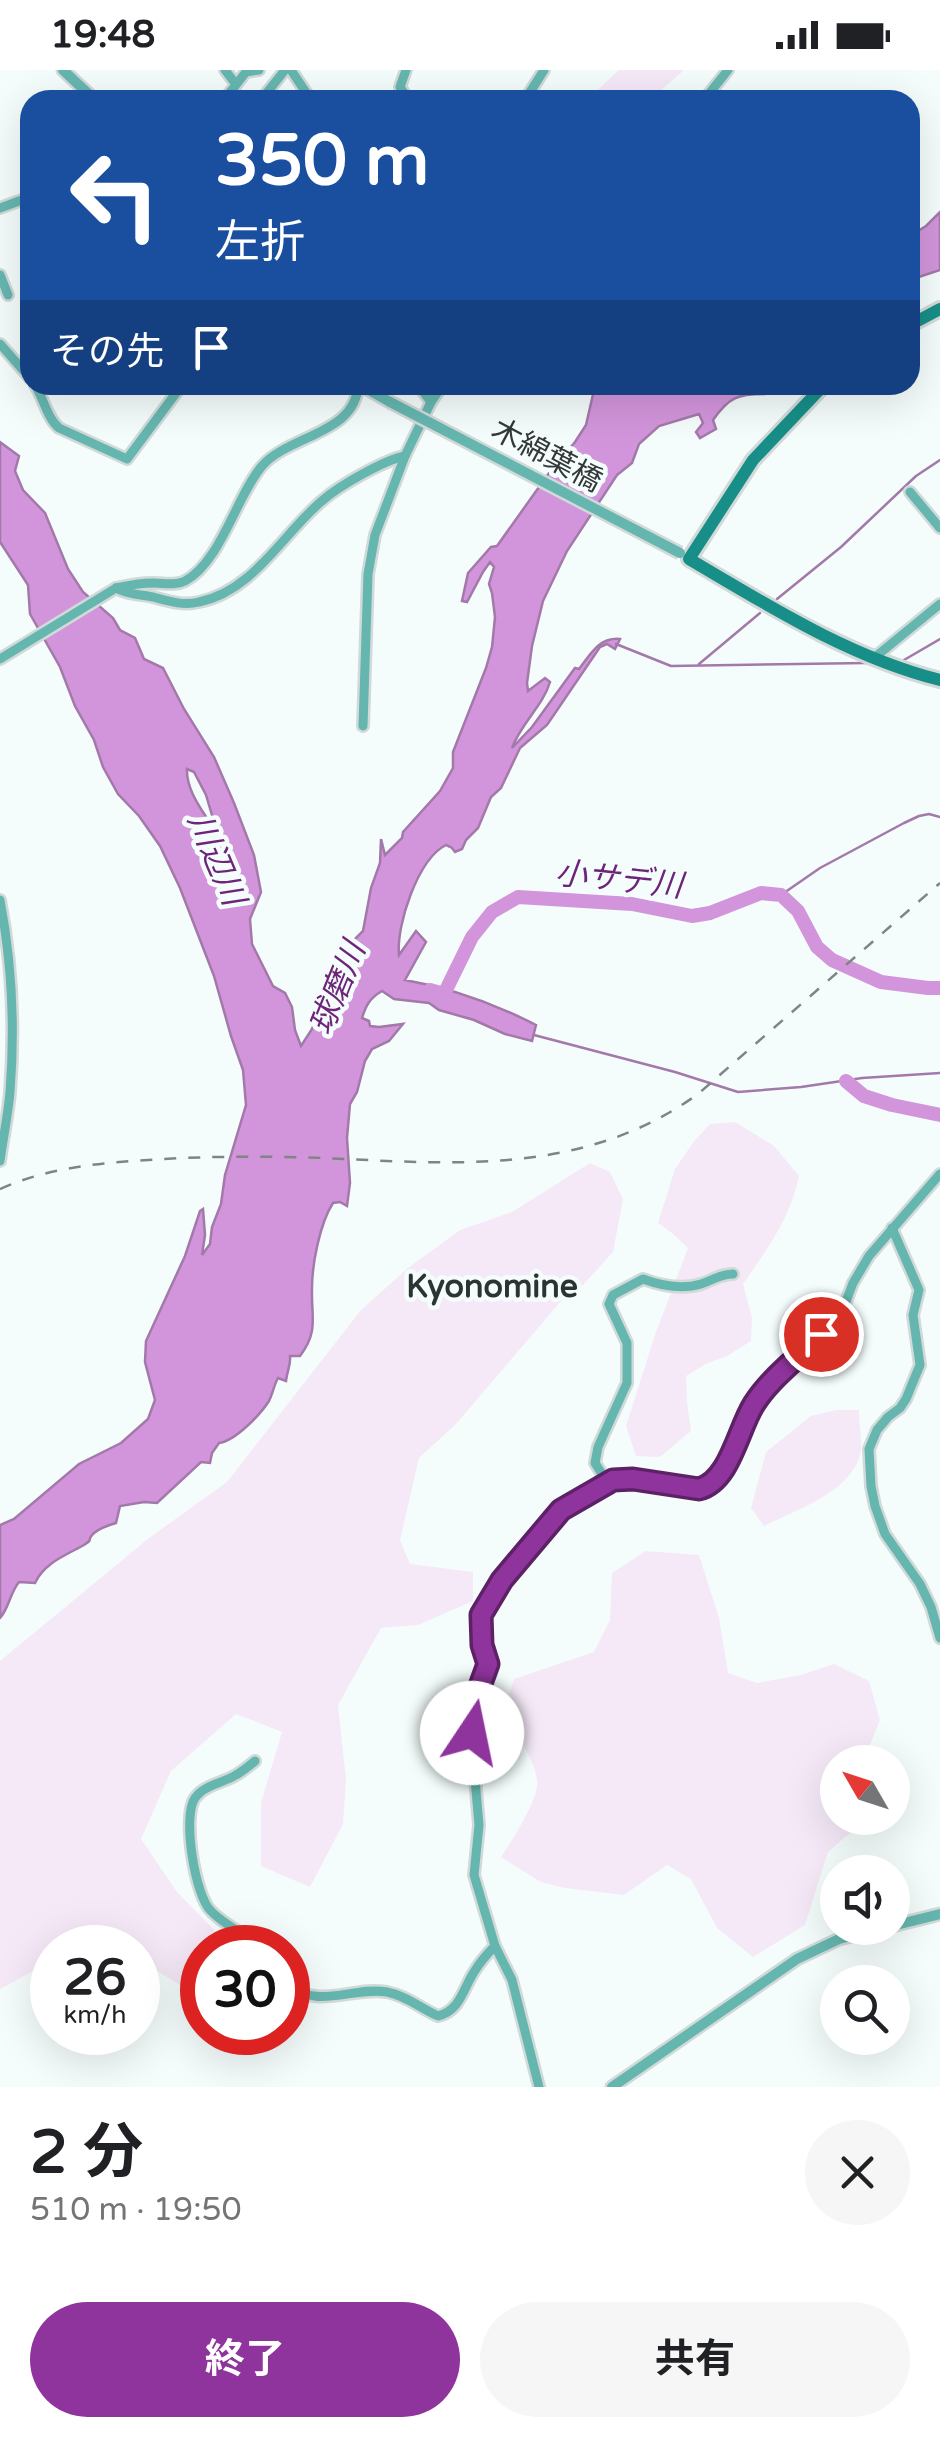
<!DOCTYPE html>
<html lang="ja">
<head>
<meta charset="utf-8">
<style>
  :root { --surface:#fff; --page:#f6f6f6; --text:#202124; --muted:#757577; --accent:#8f339d }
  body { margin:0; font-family:"Varela Round","Noto Sans JP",sans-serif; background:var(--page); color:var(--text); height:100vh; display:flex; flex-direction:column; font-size:38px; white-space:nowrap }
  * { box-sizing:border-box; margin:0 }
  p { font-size:32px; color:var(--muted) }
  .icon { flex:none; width:55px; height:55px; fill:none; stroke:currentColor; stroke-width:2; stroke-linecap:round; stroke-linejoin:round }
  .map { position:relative; height:2017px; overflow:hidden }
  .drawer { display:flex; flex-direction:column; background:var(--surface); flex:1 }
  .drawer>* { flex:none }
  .hud { position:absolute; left:20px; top:20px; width:900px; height:305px; border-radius:30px; box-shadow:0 10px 40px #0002; background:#1a4fa0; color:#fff; overflow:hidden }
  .needle { width:65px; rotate:309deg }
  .buttons { position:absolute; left:820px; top:1675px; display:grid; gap:20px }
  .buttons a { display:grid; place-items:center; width:90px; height:90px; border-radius:50%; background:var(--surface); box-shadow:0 10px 40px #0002; font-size:50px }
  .speed { position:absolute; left:30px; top:1855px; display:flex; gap:20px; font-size:50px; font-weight:700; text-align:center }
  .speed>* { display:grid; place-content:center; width:130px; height:130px; border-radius:50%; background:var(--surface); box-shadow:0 10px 40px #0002; line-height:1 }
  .speed small { font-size:25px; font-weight:400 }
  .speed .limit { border:15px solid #d22; background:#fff; color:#111 }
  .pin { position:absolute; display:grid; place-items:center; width:85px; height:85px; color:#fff; margin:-42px; border:5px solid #fff; border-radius:50%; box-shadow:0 2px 10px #0007 }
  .me { position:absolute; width:110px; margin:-55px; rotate:11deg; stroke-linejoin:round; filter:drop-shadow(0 0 8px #0008) }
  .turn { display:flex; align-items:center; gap:35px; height:210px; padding:0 30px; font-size:45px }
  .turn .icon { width:130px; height:130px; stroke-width:2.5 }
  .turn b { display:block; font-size:70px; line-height:85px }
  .then { display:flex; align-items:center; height:95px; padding:0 30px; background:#0003; gap:20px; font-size:38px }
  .round { display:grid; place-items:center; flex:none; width:105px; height:105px; border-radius:52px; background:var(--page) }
  .headline { display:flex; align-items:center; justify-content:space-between; height:170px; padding:0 30px }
  h1 { font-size:60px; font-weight:700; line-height:75px }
  .primary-button { display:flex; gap:20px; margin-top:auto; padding:20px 30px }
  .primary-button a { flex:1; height:115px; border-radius:60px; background:var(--accent); color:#fff; font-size:40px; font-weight:700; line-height:115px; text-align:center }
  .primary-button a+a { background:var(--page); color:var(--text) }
  .status { display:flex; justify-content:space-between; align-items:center; height:70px; padding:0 50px; background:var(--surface); direction:ltr }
  .status svg { height:28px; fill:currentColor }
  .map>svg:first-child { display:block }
  .green { fill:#f5e9f7 }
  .water { fill:#d295db; stroke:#a379aa; stroke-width:2.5; fill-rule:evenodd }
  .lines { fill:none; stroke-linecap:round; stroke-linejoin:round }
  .stream { stroke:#a379aa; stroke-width:2.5 }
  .river { stroke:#d295db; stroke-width:14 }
  .minor-casing { stroke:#d1dad9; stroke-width:14 }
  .tertiary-casing { stroke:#d1dad9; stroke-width:15 }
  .secondary-casing { stroke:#d1dad9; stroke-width:18 }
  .minor { stroke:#65b6af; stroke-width:9 }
  .tertiary { stroke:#65b6af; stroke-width:10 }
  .secondary { stroke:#188e88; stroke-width:12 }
  .rail { stroke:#7f8584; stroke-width:2.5; stroke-dasharray:12 12; stroke-linecap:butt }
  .tertiary-bridge-casing { stroke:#d1dad9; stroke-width:15; stroke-linecap:butt }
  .tertiary-bridge { stroke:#65b6af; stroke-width:10 }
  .route-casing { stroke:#5d2166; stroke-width:25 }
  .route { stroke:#8f339d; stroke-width:18 }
  .labels { text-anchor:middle; stroke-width:9; stroke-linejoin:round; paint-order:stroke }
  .street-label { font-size:30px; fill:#343838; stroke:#f4fdfc }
  .water-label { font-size:32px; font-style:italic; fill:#6e2579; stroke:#f4fdfc }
  .neighbourhood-label { font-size:32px; font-weight:bold; fill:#2c3333; stroke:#f4fdfc }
</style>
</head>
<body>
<div class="status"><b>19:48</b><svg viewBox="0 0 49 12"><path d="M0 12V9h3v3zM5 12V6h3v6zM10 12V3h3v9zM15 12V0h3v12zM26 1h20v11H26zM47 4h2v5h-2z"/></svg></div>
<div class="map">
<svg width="940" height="2017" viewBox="0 0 940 2017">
  <rect width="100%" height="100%" fill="#f4fdfc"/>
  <g class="green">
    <path d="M619 0H684L650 30H587Z"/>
    <path d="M735 1052 774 1076 799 1106C790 1149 768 1178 743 1214L752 1248 751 1271 727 1286 706 1294 686 1306 687 1332 691 1361 660 1387 636 1386 626 1356 656 1262 688 1178 673 1164 658 1153 675 1099 695 1070 710 1054Z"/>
    <path d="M590 1093 610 1102 623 1129 613 1182 582 1216 562 1230 455 1355 419 1388 400 1470 410 1494 473 1502V1531L418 1555 381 1558 338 1635 346 1709 343 1754 310 1817 261 1796V1733L282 1662 236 1644 171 1701 141 1769 177 1822 231 1877 202 1878V1929L138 1889V1878H52V1891L0 1919V1591L149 1468 227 1412 361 1240 408 1198 460 1160 512 1142Z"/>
    <path d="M836 1340H859C859 1352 862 1368 861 1380 855 1421 796 1440 764 1456L751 1438 766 1382 811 1346Z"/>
    <path d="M646 1481 699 1485 719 1548 728 1603 757 1613 801 1605 834 1594 869 1611 880 1650 863 1692H838V1748H867L828 1782 805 1855 753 1887 717 1858 691 1809 667 1795 624 1825 565 1818 541 1812 501 1787C512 1770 535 1735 537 1716 539 1694 515 1662 503 1645L514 1609 594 1582 610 1550 612 1503Z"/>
  </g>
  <g class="water">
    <path d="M940 142V200L910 210V166L926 156Z"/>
    <path d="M598 315 769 316 765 324C738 324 729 327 713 350L716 359 700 368 696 362 703 353 699 344 659 356 639 374 632 393 617 405 567 481 543 531 532 576 527 613 528 621 545 608 550 612C543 636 521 653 512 678L532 657 575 598 579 599C591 584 599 567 620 569L615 579 607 574 600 577 547 655 520 678 501 718 491 727 478 758 466 770 462 779 455 782 452 778 446 775C418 789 396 855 399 885L416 861 426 872 405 910C451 918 495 934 536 955L532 971 505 964 474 950 439 940 429 933 394 929 382 921C370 928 366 935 362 948L369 951 370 956 379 957 403 954 389 971 372 979 365 991 357 1022 350 1034 347 1068 350 1113 347 1136 340 1132 333 1133C320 1153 312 1194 312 1218 311 1247 319 1261 300 1286H290C291 1295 287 1301 286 1311L278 1308C274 1315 273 1323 269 1331 260 1345 235 1371 219 1373L212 1383 210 1393 201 1392 157 1433 144 1432 120 1436 116 1453C109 1455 100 1458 94 1463 85 1472 95 1468 84 1475 66 1485 44 1493 35 1513L19 1512C10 1523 9 1538 0 1548V1455L14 1449 79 1394 121 1373 148 1349 155 1330 145 1292 146 1271 185 1186 200 1141 203 1139 205 1165 202 1185 210 1174 212 1157 221 1134 225 1105 246 1035 243 1000 231 966 214 906 180 818 160 776 139 746 118 724 103 697 94 670 75 636 60 597 30 544 28 515 0 472V372L19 386 15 401 23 420 45 443 68 499 83 522 113 548 120 560 135 568 144 589 163 598 184 639 214 687 234 733 254 785 261 822 250 849 252 874 273 916 285 923 292 937 295 960 301 976 312 959 322 929 333 919 350 874 363 861 371 818 380 793 381 769 385 785 402 768 403 762 440 721 453 698V682L486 598 492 577 495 547 492 523 489 514 494 497 490 492 483 502 467 532 462 531 468 503 491 477 497 476 549 403 575 372 586 355 594 320ZM187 699 194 702 206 725 214 752 212 756C202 740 186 720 187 699Z"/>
  </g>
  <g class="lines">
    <g class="stream">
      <path d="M777 529 841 477 916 406 940 390"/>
      <path d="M616 574 671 596 866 593"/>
      <path d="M904 590 940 569"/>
      <path d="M699 594 760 543"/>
      <path d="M781 825 820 798 904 753 919 746 929 744 940 747"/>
      <path d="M534 965 675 1002 738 1022 801 1017 862 1008 940 1003"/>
    </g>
    <g class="river">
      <path d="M430 920 444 924 472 867 492 842 518 827 632 834 692 846 710 843 761 823 781 825 798 841 817 877 832 890 881 912 928 918H940"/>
      <path d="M846 1011 864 1026 892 1035 940 1045"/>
    </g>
    <g class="minor-casing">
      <g id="minor">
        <path d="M225 0 235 13"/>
        <path d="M291 0 311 30"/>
        <path d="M406 0 400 17 409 30"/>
        <path d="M224 30 246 2 259 0"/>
        <path d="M261 30 285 0"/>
        <path d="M525 30 544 0"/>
        <path d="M704 30 728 0"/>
        <path d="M0 138 30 127"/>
        <path d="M0 205 8 225"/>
        <path d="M0 274 30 308"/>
        <path d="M35 315C44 329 47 348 59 358L127 389 182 315"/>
        <path d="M418 315 431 332"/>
        <path d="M910 422 940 458"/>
        <path d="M116 518C127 525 140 524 153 527 168 531 183 536 199 532 254 521 283 463 323 430 339 416 384 390 405 386"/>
        <path d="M874 588 940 534"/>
        <path d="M0 589 116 518C129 515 141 513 154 513 164 513 175 516 185 511 220 493 237 425 262 396 289 365 356 364 358 315"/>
        <path d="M363 656 368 504 375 465 405 386 431 332 443 315"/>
        <path d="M0 830C12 893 15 958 10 1022 8 1045 3 1068 0 1091"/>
        <path d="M892 1158 919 1220 913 1245 920 1295 906 1329 900 1338 888 1347 877 1360 869 1379 871 1416 875 1436 885 1464 920 1514 931 1537 940 1568"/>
        <path d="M613 1410 602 1404 595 1393 598 1377 627 1313V1273L609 1234 613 1225 643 1209C662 1216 682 1220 701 1214 714 1210 719 1204 733 1204"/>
        <path d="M255 1691C249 1696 243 1701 236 1705 223 1713 204 1715 195 1728 182 1746 195 1826 211 1841 225 1856 246 1864 262 1878"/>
        <path d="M288 1913C315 1941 353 1916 387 1922 407 1926 420 1938 438 1946 460 1941 463 1919 474 1902 480 1892 487 1884 495 1876"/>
        <path d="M539 2017 512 1910 495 1876 474 1805 479 1755 471 1663 476 1627 488 1595 482 1575 481 1545 502 1510 561 1440 613 1410 633 1409 699 1419 713 1414 734 1378 754 1334 783 1300 795 1292 842 1242 853 1213 869 1186 940 1104"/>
      </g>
    </g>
    <g class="tertiary-casing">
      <g id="tertiary">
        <path d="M63 0 95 30"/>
        <path d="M360 315 390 332"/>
        <path d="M892 1856 940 1844"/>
        <path d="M612 2017 797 1889 839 1869 885 1858"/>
      </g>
    </g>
    <g class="secondary-casing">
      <g id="secondary">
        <path d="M910 255 940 239"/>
        <path d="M824 315 753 390 689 489C769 536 849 587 940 610"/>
      </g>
    </g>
    <use href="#minor" class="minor"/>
    <use href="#tertiary" class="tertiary"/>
    <use href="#secondary" class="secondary"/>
    <path class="rail" d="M0 1119C47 1098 97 1093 148 1090 206 1086 266 1086 324 1088 455 1094 584 1106 698 1024L940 813"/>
    <g class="tertiary-bridge-casing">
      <path id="tertiary-bridge" d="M390 332 680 483"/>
    </g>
    <use href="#tertiary-bridge" class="tertiary-bridge"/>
  </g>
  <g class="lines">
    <g class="route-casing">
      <path id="route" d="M472 1663 476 1627 488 1594 482 1575 481 1545 502 1510 561 1440 613 1410 633 1409 699 1419C730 1411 738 1359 754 1334 771 1307 799 1288 821 1264"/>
    </g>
    <use href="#route" class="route"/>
  </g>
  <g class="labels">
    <g class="street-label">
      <text transform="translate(547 385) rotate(28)" y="10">木綿葉橋</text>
    </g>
    <g class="water-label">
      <text transform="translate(217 789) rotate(67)" y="11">川辺川</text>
      <text transform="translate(619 809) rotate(6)" y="11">小サデ川</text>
      <text transform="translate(337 918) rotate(-68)" y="11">球磨川</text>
    </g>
    <g class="neighbourhood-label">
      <text x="492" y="1227">Kyonomine</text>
    </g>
  </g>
</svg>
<div class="buttons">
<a><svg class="needle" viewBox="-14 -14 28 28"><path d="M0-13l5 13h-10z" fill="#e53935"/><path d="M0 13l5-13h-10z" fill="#757577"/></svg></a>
<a><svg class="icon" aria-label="sound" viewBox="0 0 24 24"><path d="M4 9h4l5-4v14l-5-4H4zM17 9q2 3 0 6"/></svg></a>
<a><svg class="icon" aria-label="search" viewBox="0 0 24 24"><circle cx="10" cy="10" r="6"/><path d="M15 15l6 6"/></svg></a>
</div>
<div class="speed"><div>26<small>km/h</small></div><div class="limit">30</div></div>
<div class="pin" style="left:821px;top:1264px;background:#d93025"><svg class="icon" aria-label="arrive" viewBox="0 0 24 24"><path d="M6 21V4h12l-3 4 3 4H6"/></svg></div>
<svg class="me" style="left:472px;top:1663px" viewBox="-20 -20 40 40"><circle r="19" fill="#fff"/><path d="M0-13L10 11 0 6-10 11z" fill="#8f339d"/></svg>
<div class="hud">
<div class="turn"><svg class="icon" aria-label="left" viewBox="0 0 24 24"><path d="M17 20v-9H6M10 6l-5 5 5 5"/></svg><div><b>350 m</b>左折</div></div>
<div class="then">その先<svg class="icon" aria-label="arrive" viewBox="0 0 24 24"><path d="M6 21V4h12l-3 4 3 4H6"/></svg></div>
</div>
</div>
<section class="drawer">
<div class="headline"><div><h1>2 分</h1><p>510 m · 19:50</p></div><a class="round"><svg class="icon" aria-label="close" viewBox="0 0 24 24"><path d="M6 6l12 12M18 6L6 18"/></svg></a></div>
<div class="primary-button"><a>終了</a><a>共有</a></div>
</section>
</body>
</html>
